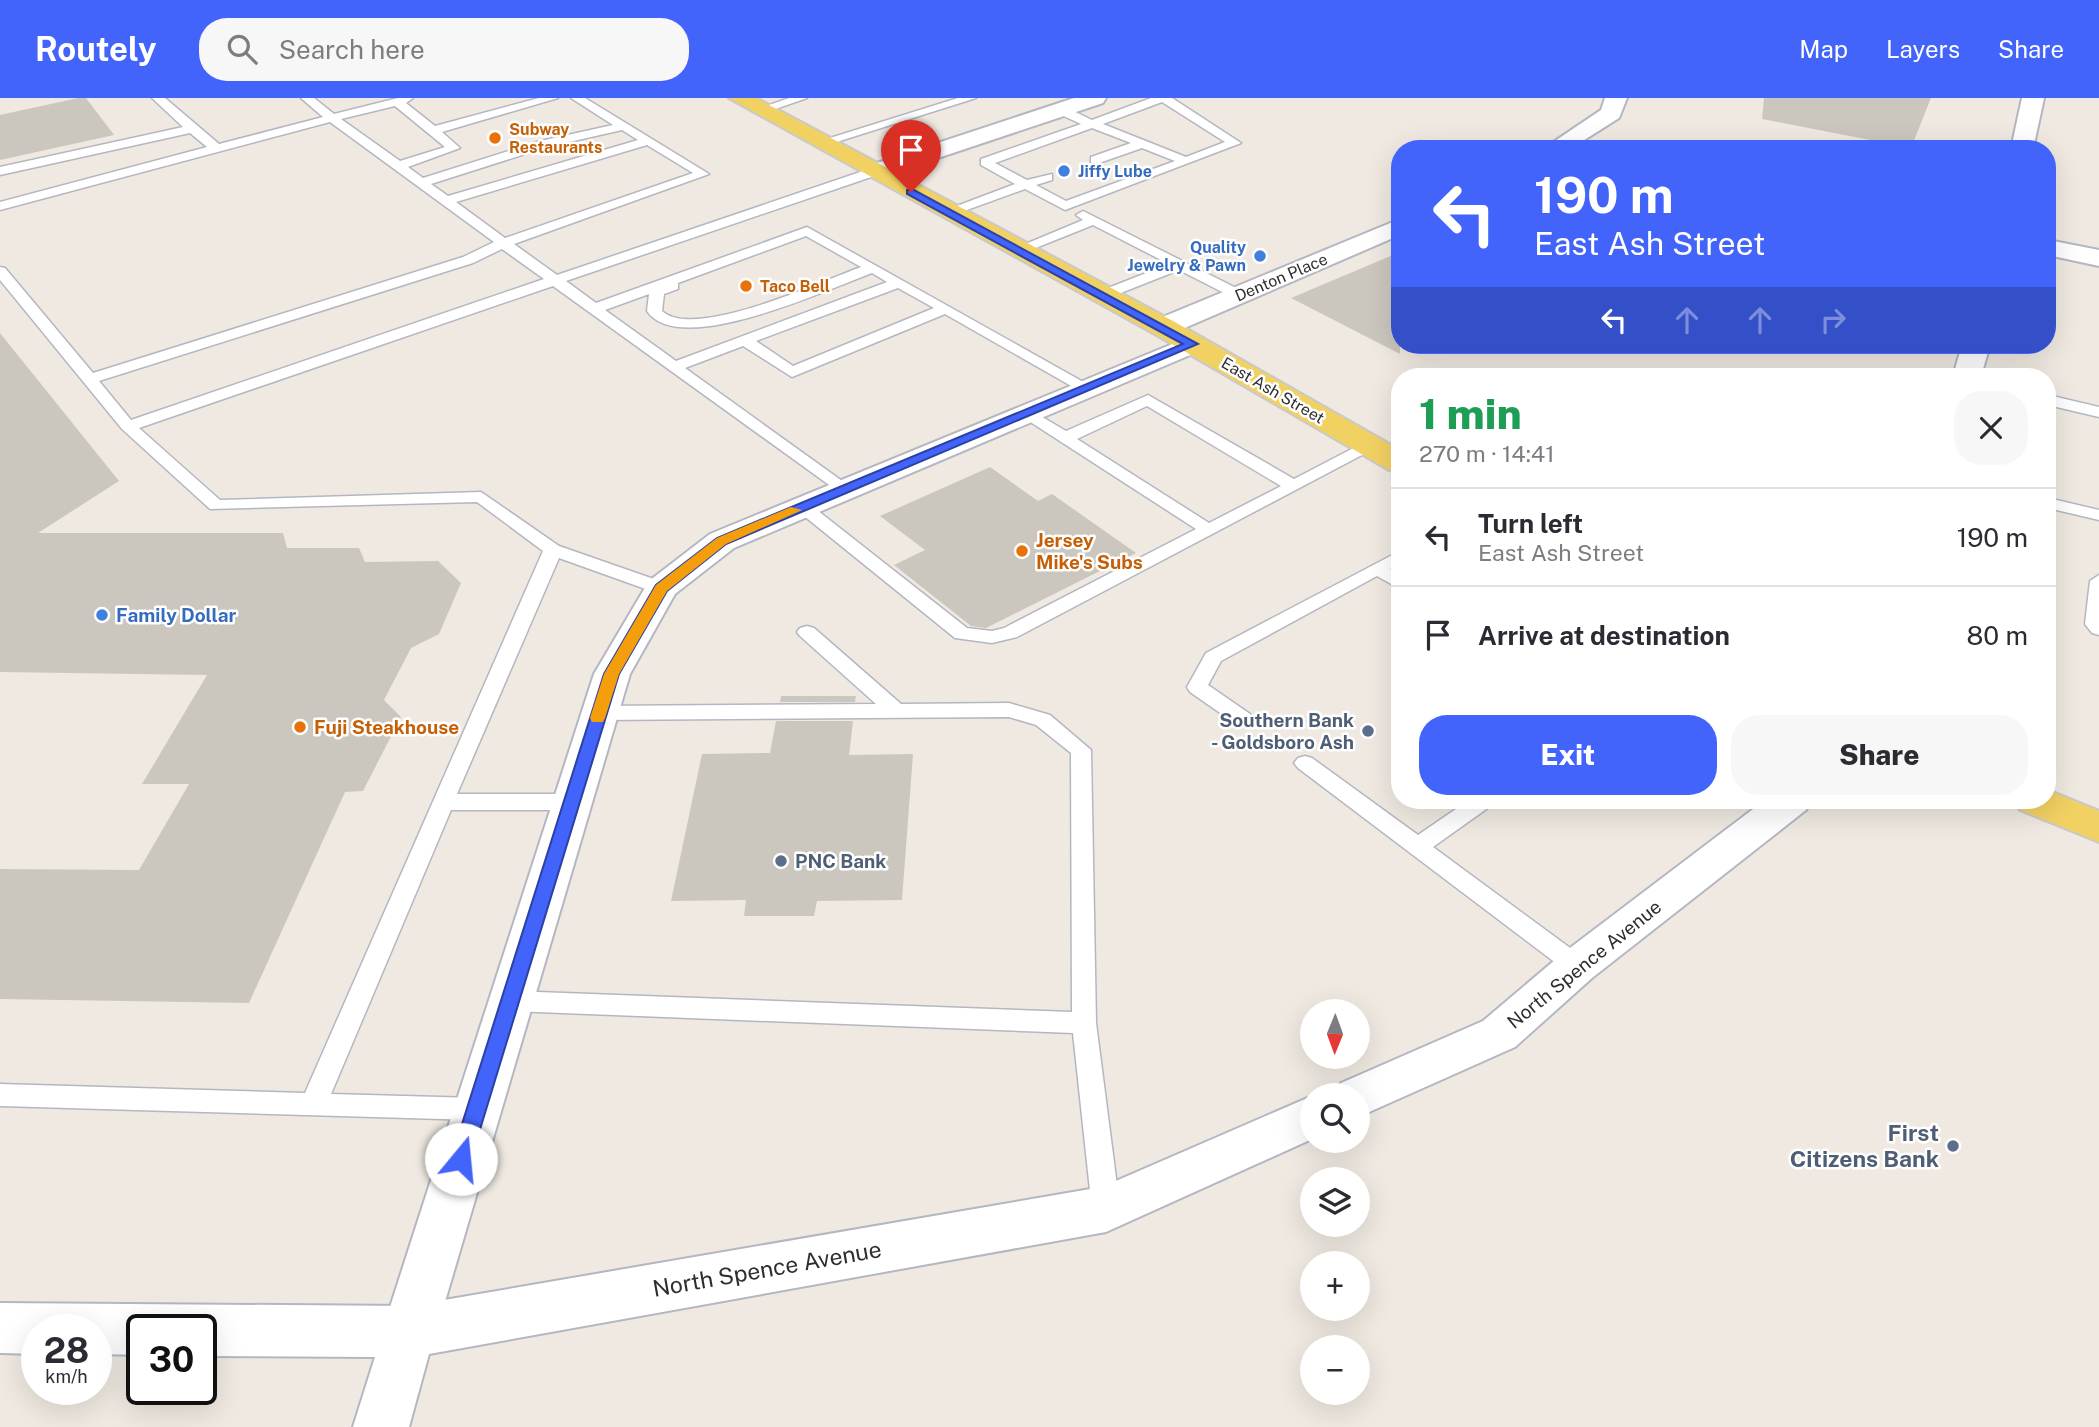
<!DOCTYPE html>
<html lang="en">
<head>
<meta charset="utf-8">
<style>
  :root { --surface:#fff; --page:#f7f7f7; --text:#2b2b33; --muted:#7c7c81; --line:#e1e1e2; --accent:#4264fb }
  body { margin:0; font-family:"Public Sans",sans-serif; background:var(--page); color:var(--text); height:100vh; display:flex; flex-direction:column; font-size:26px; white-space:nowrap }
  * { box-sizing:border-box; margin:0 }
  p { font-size:23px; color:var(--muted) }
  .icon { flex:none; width:38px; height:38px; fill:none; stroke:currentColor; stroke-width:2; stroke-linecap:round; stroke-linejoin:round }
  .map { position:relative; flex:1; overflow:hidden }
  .drawer { position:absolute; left:1391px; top:270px; width:665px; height:441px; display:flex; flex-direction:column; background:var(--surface); border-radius:28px; box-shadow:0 7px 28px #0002 }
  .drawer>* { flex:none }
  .hud { position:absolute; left:1391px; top:42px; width:665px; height:214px; border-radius:28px; box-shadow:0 7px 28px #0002; background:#4264fb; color:#fff; overflow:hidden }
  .needle { width:46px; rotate:181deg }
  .buttons { position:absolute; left:1300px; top:901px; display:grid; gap:14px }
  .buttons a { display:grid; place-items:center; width:70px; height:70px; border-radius:50%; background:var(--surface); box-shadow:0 7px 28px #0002; font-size:35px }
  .speed { position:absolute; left:21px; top:1216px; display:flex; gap:14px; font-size:35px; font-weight:700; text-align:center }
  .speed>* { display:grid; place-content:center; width:91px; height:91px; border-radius:50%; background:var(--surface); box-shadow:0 7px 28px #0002; line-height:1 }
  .speed small { font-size:18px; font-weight:400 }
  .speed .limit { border:4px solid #111; border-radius:10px; background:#fff; color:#111 }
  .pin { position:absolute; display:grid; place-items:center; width:60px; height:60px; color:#fff; margin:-72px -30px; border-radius:50% 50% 50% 0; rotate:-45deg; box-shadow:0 0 7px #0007 }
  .pin .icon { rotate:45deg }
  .me { position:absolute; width:77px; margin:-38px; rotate:17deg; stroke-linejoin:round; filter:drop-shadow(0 0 5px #0008) }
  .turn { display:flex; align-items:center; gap:24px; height:147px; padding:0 28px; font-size:32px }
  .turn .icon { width:91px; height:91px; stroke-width:2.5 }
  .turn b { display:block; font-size:49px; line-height:60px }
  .lanes { display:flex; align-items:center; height:66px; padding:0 28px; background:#0003; justify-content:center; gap:35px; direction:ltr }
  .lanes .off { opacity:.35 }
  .round { display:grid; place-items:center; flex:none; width:74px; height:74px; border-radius:28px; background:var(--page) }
  .headline { display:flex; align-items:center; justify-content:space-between; height:119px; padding:0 28px }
  h1 { font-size:42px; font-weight:800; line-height:52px; color:#1e9e55 }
  .primary-button { display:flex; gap:14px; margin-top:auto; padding:14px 28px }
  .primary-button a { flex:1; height:80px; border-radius:28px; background:var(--accent); color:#fff; font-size:28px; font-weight:800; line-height:80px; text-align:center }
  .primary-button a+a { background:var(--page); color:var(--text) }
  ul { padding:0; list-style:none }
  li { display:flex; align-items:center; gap:21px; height:98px; padding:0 28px; border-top:2px solid var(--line) }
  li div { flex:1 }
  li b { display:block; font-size:26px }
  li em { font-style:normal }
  header { display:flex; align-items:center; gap:42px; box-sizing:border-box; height:98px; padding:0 35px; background:var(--accent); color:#fff }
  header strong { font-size:33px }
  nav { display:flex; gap:38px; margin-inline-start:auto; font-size:24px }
  .search { width:490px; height:63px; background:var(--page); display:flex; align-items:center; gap:18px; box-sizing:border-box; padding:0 24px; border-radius:28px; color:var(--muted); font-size:26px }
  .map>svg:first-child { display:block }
  .building { fill:#cbc7bf }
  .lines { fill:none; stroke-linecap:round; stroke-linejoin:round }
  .lane-casing { stroke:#b4b7c1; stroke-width:3 }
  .street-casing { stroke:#b4b7c1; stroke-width:4 }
  .secondary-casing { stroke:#b4b7c1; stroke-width:4 }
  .primary-casing { stroke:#c9c9c9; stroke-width:4 }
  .lane { fill:#fff; fill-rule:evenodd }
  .street { fill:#fff; fill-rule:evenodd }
  .secondary { fill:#fff; fill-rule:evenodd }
  .primary { fill:#f2d163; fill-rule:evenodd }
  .route { fill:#4264fb; stroke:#2b41a3; stroke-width:2 }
  .slow { fill:#f59e0b }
  .food-dot { fill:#e8710a; stroke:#fff; stroke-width:2.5 }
  .shop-dot { fill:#3f7fe0; stroke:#fff; stroke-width:2.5 }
  .service-dot { fill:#5c6f8a; stroke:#fff; stroke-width:2.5 }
  .labels { text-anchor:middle; stroke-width:5; stroke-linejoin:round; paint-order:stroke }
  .far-food-label { font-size:16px; font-weight:bold; fill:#c56008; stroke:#fff; text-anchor:start }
  .far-shop-label { font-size:16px; font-weight:bold; fill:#366cbe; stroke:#fff; text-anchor:start }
  .far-street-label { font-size:16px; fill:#2e2e2e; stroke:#fff }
  .food-label { font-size:19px; font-weight:bold; fill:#c56008; stroke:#fff; text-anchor:start }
  .shop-label { font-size:19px; font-weight:bold; fill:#366cbe; stroke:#fff; text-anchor:start }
  .service-label { font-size:19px; font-weight:bold; fill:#4e5e75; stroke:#fff; text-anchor:end }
  .street-label { font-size:19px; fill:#2e2e2e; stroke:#fff }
  .near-service-label { font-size:23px; font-weight:bold; fill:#4e5e75; stroke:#fff; text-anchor:end }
  .near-street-label { font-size:23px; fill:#2e2e2e; stroke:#fff }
</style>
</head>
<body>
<header>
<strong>Routely</strong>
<div class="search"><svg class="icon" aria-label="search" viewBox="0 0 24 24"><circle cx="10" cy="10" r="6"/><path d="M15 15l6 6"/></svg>Search here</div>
<nav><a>Map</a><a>Layers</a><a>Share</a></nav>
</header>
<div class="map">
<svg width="2099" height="1329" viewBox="0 0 2099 1329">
  <rect width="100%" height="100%" fill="#efe9e1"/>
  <g class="building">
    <path d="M78 0H86L114 37 0 62V17Z"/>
    <path d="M1764 0H1931L1911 50 1762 21Z"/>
    <path d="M1400 154V256L1291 200Z"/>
    <path d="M0 235 119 383 38 435H283L287 450H359L365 464 438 463 461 485 439 536 411 550 384 602 401 619 363 693 345 694 249 905 0 901V771L139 772 189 686H142L207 577 0 574Z"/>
    <path d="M990 369 1038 403 1052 396 1136 455 986 530 971 528 894 467 925 452 880 418Z"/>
    <path d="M781 598H856L855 604H780Z"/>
    <path d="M776 623H853L849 657 913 656 902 802 817 803 814 818H744L746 802 671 803 702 656 770 655Z"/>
  </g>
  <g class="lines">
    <g class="lane-casing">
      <g id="lane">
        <path d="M152 0H165L219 46 323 19 301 0H314L334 16 398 0H413L406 5 435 28 539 0H558L442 34 460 50 408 69 423 80 540 43 613 27 571 0H585L709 76 514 146 557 177 869 71H877V77L566 183 596 205 807 129 1094 290 1086 295 1080 293 945 216 792 279 743 248 685 270 849 388 852 392 849 396 843 397 553 188 139 330 220 402 481 394 559 448 668 486 670 490 668 494H654L559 460 457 696H572L580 699 583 704 580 709 572 712H451L331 996 476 1000 485 1003 489 1011 485 1019 476 1022 0 1008V986L305 995 543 453 477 404 210 411 122 331 0 182V169L5 170 93 275 463 159 494 144 330 24 0 112V104L207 49 190 35 0 77V69L183 29ZM395 8 445 49 400 63 341 21ZM622 32 638 42 448 98 431 86 547 49ZM647 47 693 75 505 140 456 104ZM806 138 861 169C822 183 694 243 662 213L664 196 678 191V185ZM502 151 544 181 131 322 99 283 473 165ZM872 175 887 184 676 263 605 212 649 196 647 213C679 261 828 191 872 175ZM898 190 934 210 793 268 756 243Z"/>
        <path d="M789 0H807L761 16 755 12Z"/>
        <path d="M958 0H976L824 48 814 45Z"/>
        <path d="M1151 0H1172L1241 45 1065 112 1025 91 953 117 941 114 1015 86 981 67V61L1081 26 1057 15V9H1065L1092 22ZM1162 4 1225 44 1186 59 1103 26ZM1092 30 1131 45 1091 59V65H1099L1142 50 1175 63 1066 103 1036 87 1052 82V76L1027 82 995 65Z"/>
        <path d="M1083 113 1244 194 1246 197 1239 201 1234 200 1179 172 1108 200H1098V194L1169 166 1093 127 1023 155 1011 152 1083 122 1076 117Z"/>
        <path d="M1148 297 1294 381 1365 344H1377L1379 348 1017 539 992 545 955 540 793 409 802 404 808 405 967 530 992 533 1004 530 1196 431 1018 316 1020 313H1032L1066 333ZM1147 308 1281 388 1209 425 1077 341Z"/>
        <path d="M2048 297 2099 309V319L2048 307Z"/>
        <path d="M2048 400 2099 412V422L2048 410Z"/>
        <path d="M1400 453V465L1390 471 1400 477V491L1377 478 1221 563 1208 587 1250 616 1253 621 1250 626H1236L1190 594 1187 589 1206 555Z"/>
        <path d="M2099 477V537L2092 535 2085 526 2090 483Z"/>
        <path d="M807 528 814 530 901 606 1009 605 1050 617 1091 652 1096 925 1120 1111 1116 1120 1106 1123 1096 1120 1092 1111 1073 935 511 913 502 910 499 903 502 896 511 893 1072 914 1071 655 1036 627 1009 619 599 622 589 615 599 608 876 606 800 538 797 534 800 530Z"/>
        <path d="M1305 658 1312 660 1418 737 1469 702H1495L1492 707 1433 749 1585 861 1589 868 1585 875 1577 877 1569 875 1298 670 1294 665 1298 660Z"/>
      </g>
    </g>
    <g class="street-casing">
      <g id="street">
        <path d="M1074 0H1106L1103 5 881 79H865L861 74 865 69Z"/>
        <path d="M1605 0H1627L1619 20 1570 51H1543L1601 12Z"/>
        <path d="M2022 0H2044L2033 51H2011Z"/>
        <path d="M1400 121V137L1173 235H1153L1149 229 1153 223Z"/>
        <path d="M2048 142 2099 152V168L2048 157Z"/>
        <path d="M1192 238 1202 240 1206 246 1202 252 734 450 675 496 630 576 436 1234 428 1252 409 1260 390 1252 382 1234 594 576 649 483 710 436Z"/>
        <path d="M1962 247H1990L1981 278H1953Z"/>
      </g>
    </g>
    <g class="secondary-casing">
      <g id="secondary">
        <path d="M1765 702H1812L1806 712 1592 880 1515 949 1358 1019V998H1335L1341 985 1483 923 1562 856Z"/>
        <path d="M1312 998V1041L1106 1134 429 1256 409 1329H353L375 1259 201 1258V1232H142V1257L96 1256V1232H37V1256L0 1255V1205L409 1208 1102 1089Z"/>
      </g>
    </g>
    <g class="primary-casing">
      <g id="primary">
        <path d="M729 0H756L1173 223 1400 352V374L1389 372 1153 235Z"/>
        <path d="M2048 692 2099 713V744L2020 712 2014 702H2048Z"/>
      </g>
    </g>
    <use href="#lane" class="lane"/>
    <use href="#street" class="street"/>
    <use href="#secondary" class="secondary"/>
    <use href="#primary" class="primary"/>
  </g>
  <path class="route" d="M907 92H914L1198 246 726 446 667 493 619 576 471 1061 468 1067 461 1070 454 1067 451 1061 604 576 656 487 717 440 1183 246 907 96Z"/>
  <path class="slow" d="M791 409 802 412 726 446 667 493 619 576 605 620 603 624H592L590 620 604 576 656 487 717 440Z"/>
  <g class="food-dot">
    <circle cx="495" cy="40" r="7"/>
    <circle cx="746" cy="188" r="7"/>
    <circle cx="1022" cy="453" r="7"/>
    <circle cx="300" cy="629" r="7"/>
  </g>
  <g class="shop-dot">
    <circle cx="1064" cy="73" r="7"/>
    <circle cx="1260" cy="158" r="7"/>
    <circle cx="102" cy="517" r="7"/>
  </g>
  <g class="service-dot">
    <circle cx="1368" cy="633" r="7"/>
    <circle cx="781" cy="763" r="7"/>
    <circle cx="1953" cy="1048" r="7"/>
  </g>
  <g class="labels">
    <g class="far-food-label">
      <text x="509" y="37">Subway<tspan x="509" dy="18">Restaurants</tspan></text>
      <text x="760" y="194">Taco Bell</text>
    </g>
    <g class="far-shop-label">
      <text x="1078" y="79">Jiffy Lube</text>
      <text x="1246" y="155" text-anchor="end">Quality<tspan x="1246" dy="18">Jewelry &amp; Pawn</tspan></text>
    </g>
    <g class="far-street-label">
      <text transform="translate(1281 179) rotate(-23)" y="6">Denton Place</text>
      <text transform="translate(1273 292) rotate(30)" y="6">East Ash Street</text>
    </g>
    <g class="food-label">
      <text x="1036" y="449">Jersey<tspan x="1036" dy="22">Mike's Subs</tspan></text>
      <text x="314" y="636">Fuji Steakhouse</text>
    </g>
    <g class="shop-label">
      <text x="116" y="524">Family Dollar</text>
    </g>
    <g class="service-label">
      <text x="1354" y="629">Southern Bank<tspan x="1354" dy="22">- Goldsboro Ash</tspan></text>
      <text x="795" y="770" text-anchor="start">PNC Bank</text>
    </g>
    <g class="street-label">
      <text transform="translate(1584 866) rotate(-39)" y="7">North Spence Avenue</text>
    </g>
    <g class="near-service-label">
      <text x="1939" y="1043">First<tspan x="1939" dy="26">Citizens Bank</tspan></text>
    </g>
    <g class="near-street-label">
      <text transform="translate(767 1171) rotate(-10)" y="8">North Spence Avenue</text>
    </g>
  </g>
</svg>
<div class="buttons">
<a><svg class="needle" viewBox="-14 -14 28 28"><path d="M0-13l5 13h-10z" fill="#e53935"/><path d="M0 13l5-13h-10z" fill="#7c7c81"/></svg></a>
<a><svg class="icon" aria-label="search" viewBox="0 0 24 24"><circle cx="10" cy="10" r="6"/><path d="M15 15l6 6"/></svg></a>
<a><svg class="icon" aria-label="layers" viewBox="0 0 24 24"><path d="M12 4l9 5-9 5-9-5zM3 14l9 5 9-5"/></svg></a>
<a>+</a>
<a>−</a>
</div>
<div class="speed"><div>28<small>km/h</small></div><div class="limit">30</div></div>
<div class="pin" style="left:911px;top:94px;background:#d93025"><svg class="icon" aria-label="arrive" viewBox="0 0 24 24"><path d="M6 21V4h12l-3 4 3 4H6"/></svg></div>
<svg class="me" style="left:461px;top:1061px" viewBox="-20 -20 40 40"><circle r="19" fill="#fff"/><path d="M0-13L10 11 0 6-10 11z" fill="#4264fb"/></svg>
<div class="hud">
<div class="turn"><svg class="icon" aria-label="left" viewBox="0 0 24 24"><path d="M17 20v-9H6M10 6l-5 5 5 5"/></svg><div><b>190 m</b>East Ash Street</div></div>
<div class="lanes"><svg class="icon" aria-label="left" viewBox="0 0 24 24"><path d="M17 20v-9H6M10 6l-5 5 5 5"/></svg><svg class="icon off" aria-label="ahead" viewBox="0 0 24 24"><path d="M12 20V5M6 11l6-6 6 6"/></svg><svg class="icon off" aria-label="ahead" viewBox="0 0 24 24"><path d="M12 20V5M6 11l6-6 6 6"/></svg><svg class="icon off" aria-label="right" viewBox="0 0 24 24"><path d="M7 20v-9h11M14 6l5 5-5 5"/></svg></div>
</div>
<section class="drawer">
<div class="headline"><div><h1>1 min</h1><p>270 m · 14:41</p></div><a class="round"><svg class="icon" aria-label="close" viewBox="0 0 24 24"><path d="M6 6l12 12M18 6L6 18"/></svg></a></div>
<ul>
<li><svg class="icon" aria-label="left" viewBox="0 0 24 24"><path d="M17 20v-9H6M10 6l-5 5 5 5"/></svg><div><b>Turn left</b><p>East Ash Street</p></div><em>190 m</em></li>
<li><svg class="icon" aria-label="arrive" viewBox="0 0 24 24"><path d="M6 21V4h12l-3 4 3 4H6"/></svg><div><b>Arrive at destination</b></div><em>80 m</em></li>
</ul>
<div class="primary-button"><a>Exit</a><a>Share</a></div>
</section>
</div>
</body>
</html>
